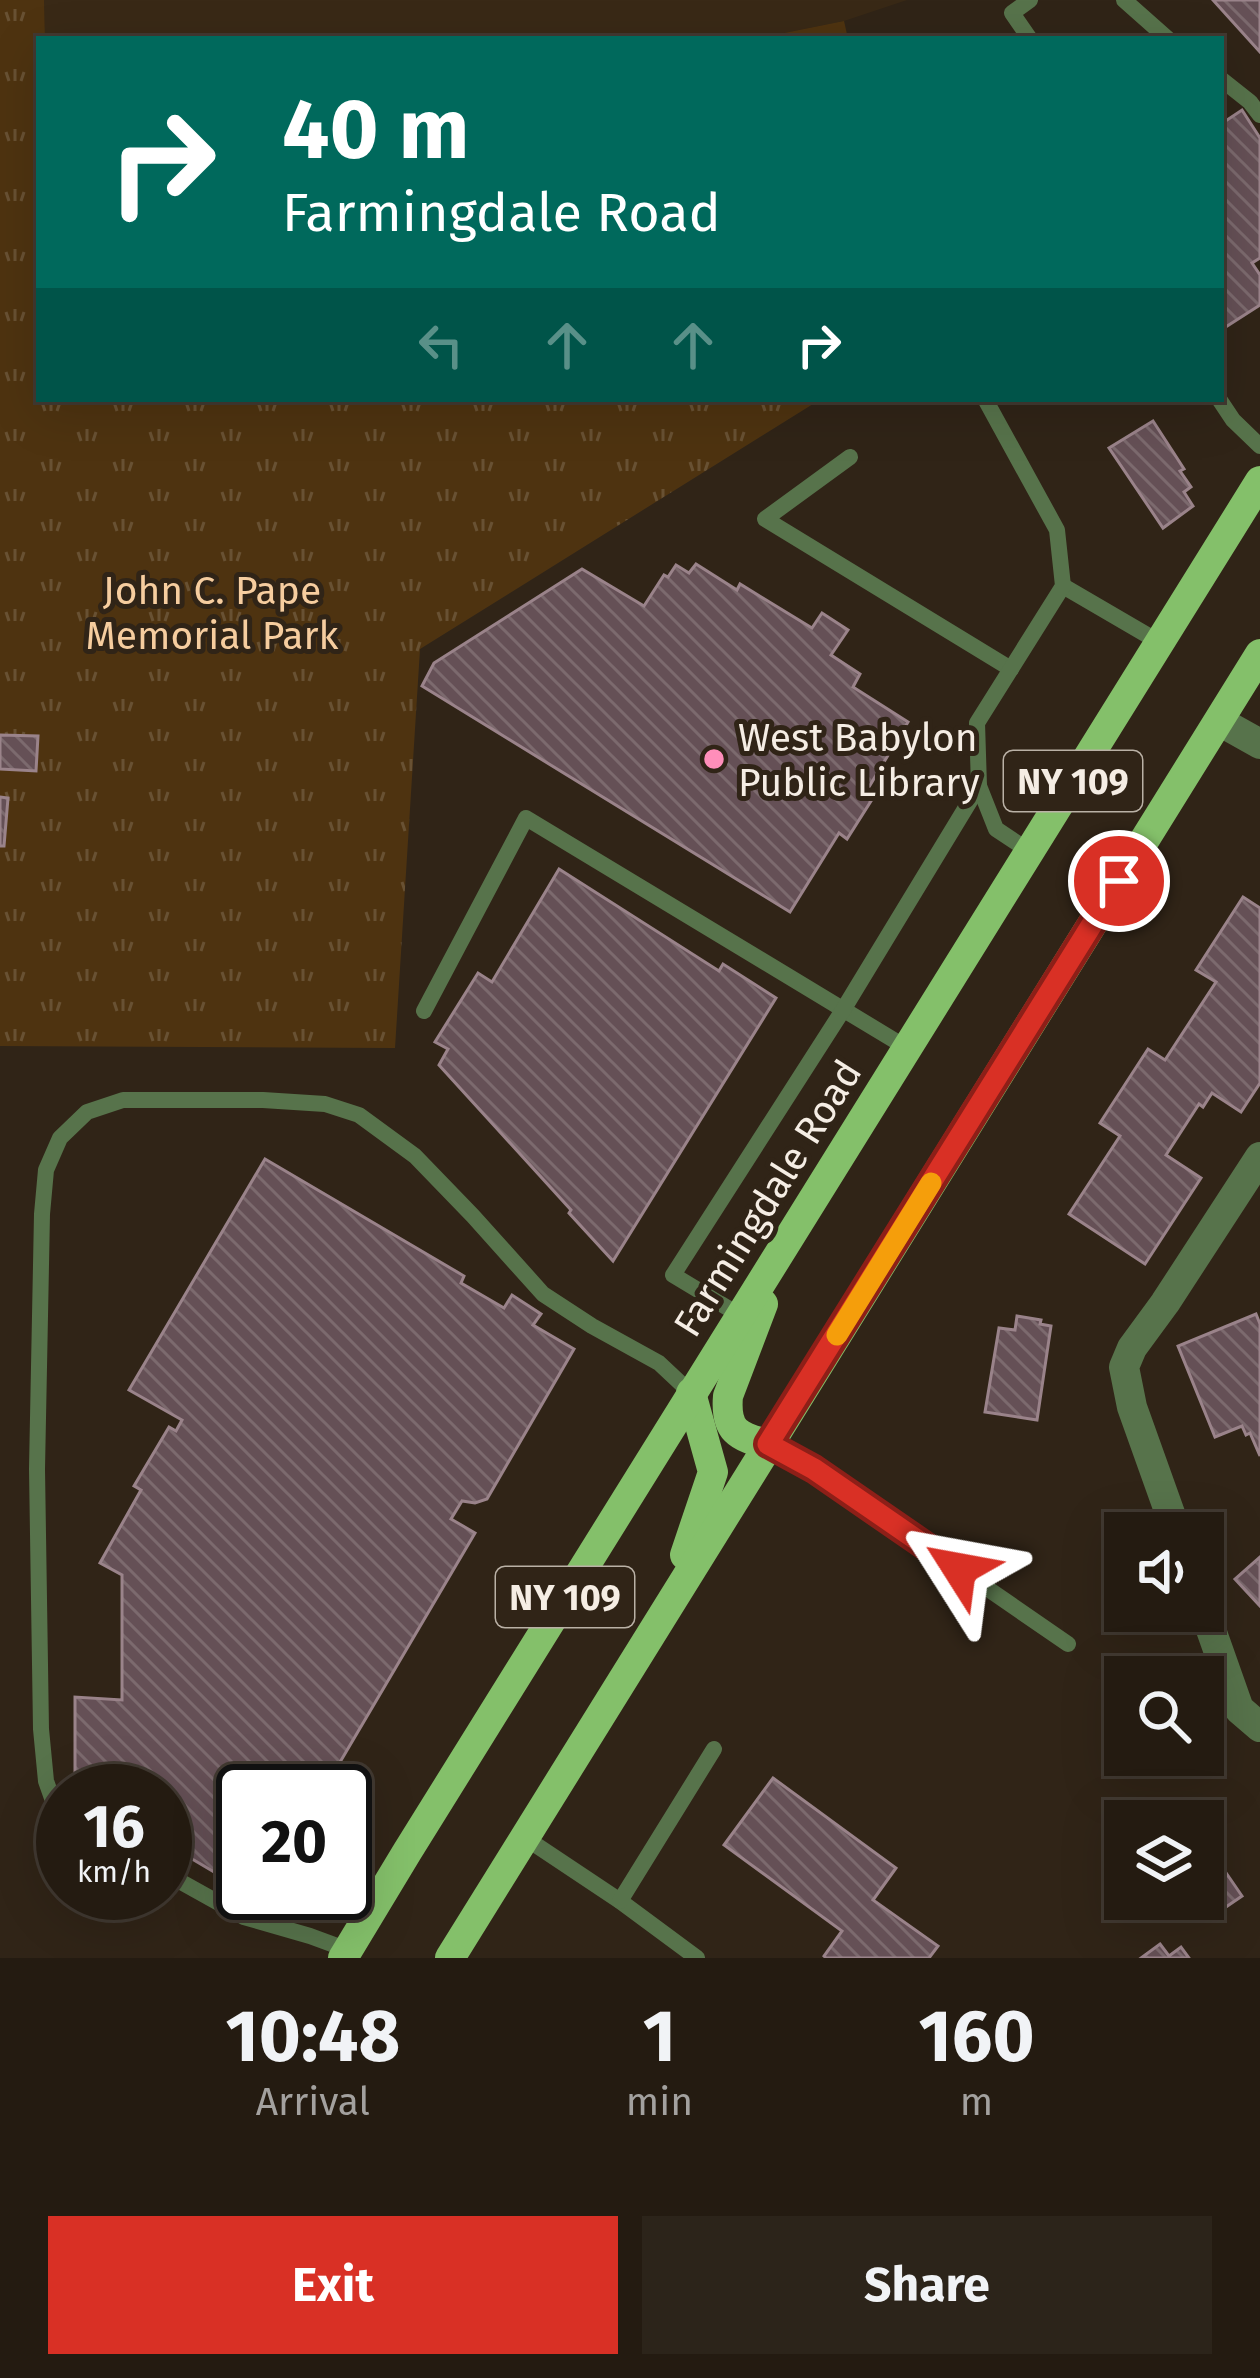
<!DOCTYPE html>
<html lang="en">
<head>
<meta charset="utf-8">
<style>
  :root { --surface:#241b11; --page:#2c241a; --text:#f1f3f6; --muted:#a3a19f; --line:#413931; --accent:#d93025 }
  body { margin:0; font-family:"Fira Sans",sans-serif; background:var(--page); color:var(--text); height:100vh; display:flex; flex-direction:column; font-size:45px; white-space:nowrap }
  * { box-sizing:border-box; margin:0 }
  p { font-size:39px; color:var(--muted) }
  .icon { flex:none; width:66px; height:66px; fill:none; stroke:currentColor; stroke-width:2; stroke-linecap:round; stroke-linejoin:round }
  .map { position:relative; height:1958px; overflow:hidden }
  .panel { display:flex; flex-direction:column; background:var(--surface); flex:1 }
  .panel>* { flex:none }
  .banner { position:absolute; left:36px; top:36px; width:1188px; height:366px; border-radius:0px; box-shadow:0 12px 48px #0002,0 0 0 3px var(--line); background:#00695c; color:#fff; overflow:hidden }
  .fabs { position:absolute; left:1104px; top:1512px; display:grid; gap:24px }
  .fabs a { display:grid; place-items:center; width:120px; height:120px; border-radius:0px; background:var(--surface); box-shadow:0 12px 48px #0002,0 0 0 3px var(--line); font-size:60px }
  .speed { position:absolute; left:36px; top:1764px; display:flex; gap:24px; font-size:60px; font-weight:700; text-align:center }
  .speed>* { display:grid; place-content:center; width:156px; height:156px; border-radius:50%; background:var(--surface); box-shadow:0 12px 48px #0002,0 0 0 3px var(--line); line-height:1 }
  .speed small { font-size:30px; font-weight:400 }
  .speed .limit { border:6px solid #111; border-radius:18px; background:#fff; color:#111 }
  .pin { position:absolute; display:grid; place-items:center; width:102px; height:102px; color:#fff; margin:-51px; border:6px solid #fff; border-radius:50%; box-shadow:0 3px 12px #0007 }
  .me { position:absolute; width:132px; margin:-66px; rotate:304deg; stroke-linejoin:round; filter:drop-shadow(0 0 9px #0008) }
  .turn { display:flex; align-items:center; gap:42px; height:252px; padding:0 48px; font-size:54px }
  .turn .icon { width:156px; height:156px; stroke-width:2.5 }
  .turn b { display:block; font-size:84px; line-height:102px }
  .lanes { display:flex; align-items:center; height:114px; padding:0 48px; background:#0003; justify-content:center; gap:60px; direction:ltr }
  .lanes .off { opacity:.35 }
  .eta { display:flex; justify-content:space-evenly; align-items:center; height:204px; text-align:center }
  .eta b { font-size:72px; font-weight:700; line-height:84px }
  .cta { display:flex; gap:24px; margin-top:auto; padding:24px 48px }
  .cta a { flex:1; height:138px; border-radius:0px; background:var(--accent); color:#fff; font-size:48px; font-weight:700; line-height:138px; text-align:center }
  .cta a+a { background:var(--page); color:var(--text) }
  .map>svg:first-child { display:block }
  .built { fill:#392916 }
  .park { fill:url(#park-tufts) }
  .building { fill:url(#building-back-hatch); stroke:#9a838a; stroke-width:3 }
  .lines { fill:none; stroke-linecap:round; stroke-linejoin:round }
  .lane { stroke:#57734b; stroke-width:16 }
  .street { stroke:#57734b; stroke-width:30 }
  .primary { stroke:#84c06a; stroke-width:30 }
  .route-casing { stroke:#8d1f18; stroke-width:30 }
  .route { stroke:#d93025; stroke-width:21 }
  .slow { stroke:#f59e0b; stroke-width:21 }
  .poi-dot { fill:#ff8eba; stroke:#302417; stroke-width:4.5 }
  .labels { text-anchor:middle; stroke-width:10; stroke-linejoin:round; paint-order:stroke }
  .shield { fill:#302417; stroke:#bab1a6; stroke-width:3 }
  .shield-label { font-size:36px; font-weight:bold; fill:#f5ede4 }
  .park-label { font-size:39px; fill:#f6cd9f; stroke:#302417 }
  .poi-label { font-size:39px; fill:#f5ede4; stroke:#302417; text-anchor:start }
  .street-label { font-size:39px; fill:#f5ede4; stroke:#302417 }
</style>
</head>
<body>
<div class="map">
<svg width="1260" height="1958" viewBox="0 0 1260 1958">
  <defs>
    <pattern id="park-tufts" width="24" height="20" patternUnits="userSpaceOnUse" patternTransform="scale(3)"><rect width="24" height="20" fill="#4e3310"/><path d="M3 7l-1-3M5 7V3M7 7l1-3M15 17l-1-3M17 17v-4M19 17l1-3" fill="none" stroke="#685133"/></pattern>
    <pattern id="building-back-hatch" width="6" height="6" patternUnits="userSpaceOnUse" patternTransform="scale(3)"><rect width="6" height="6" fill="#655056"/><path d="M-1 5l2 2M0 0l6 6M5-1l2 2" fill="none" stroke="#7c6a6e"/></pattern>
  </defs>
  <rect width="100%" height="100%" fill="#302417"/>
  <path class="built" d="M44 0H907L844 21 755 39H45Z"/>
  <g class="park">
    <path d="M0 0H44L45 39H39V399H821L420 649 395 1048 0 1046Z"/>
    <path d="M844 21 848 39H755Z"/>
  </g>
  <g class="building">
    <path d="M1213 0H1260V52Z"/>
    <path d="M1242 110 1260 138V258L1252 263 1260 275V305L1221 330V124Z"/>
    <path d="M1153 421 1184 469 1180 471 1191 487 1184 492 1193 506 1163 528 1109 448Z"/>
    <path d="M696 564 737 590 740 584 812 628 822 613 848 630 831 655 860 674 853 687 908 722 863 797 871 801 847 839 839 833 790 912 422 686 434 663 582 569 644 606 664 575 668 577 676 565 689 573Z"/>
    <path d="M0 735 38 736 36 771 0 769Z"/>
    <path d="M0 797 8 798 4 846H0Z"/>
    <path d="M559 869 719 971 723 964 776 998 613 1261 569 1213 571 1210 439 1065 448 1049 435 1042 478 973 492 982Z"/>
    <path d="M1243 897 1260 908V1083L1241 1112 1212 1093 1203 1107 1199 1104 1166 1155 1201 1178 1145 1264 1069 1214 1120 1136 1100 1123 1148 1049 1165 1060 1216 982 1196 970Z"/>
    <path d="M265 1159 464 1276 461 1283 504 1308 512 1295 541 1314 533 1325 574 1349 487 1499 475 1503 462 1501 451 1519 475 1533 323 1791H243V1889L165 1843V1791L75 1790V1697L122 1700V1575L100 1563 141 1490 134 1486 169 1427 176 1431 182 1420 129 1390Z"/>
    <path d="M1256 1314 1260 1324V1456L1250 1433 1246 1435 1242 1426 1215 1437 1178 1346Z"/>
    <path d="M1017 1316 1041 1320 1040 1324 1051 1326 1037 1420 985 1412 999 1328 1015 1330Z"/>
    <path d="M1260 1557V1606L1235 1579Z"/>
    <path d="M773 1778 896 1868 873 1900 938 1946 929 1958H826L824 1956 842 1931 724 1845Z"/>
    <path d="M1220 1864 1242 1896 1207 1920 1193 1899H1203V1878Z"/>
    <path d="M1160 1944 1169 1956 1181 1947 1189 1958H1141Z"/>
  </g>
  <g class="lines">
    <g class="lane">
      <path d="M1124 0 1168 39"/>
      <path d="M1030 39 1012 13 1030 0"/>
      <path d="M1221 79 1250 102 1260 115"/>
      <path d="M1219 399 1233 420 1260 446"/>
      <path d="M850 457 765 519 1011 669"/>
      <path d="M1063 586 1159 642"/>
      <path d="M979 786 996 829 1029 851"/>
      <path d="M424 1011 526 818 907 1048"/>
      <path d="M741 1316 673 1275 843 1010 979 786 977 723 1063 586 1057 530 985 399"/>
      <path d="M768 1444 814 1469 1068 1644"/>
      <path d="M63 1810 52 1798 46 1781 41 1729 37 1469 42 1214 46 1170 60 1138 87 1112 123 1100H263L325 1104 359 1115 415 1156 473 1216 543 1294 592 1326 659 1363 691 1393"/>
      <path d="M524 1837 620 1901 697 1958"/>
      <path d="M165 1873 244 1917 310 1936 348 1950"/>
      <path d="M620 1901 714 1749"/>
    </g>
    <g class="street">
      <path d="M1219 721 1260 744"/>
      <path d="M1177 1533 1132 1407 1124 1367 1132 1348 1165 1303 1260 1157"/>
      <path d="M1203 1607 1239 1709 1260 1727"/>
    </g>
    <g class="primary">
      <path d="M763 1304 728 1396C725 1431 738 1437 768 1444"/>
      <path d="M685 1555 713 1472 691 1393"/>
      <path d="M343 1958 407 1852 1260 481"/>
      <path d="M450 1958 1260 654"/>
    </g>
  </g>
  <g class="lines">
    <g class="route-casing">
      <path id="route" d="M959 1569 814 1469 768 1444 1119 881"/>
    </g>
    <use href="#route" class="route"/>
    <path class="slow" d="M837 1335 931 1183"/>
  </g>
  <circle class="poi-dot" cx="714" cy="759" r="12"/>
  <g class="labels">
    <g class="shield">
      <rect x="1004" y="751" width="138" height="60" rx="9"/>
      <rect x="496" y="1567" width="138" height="60" rx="9"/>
    </g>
    <g class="shield-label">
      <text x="1073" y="794">NY 109</text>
      <text x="565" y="1610">NY 109</text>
    </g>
    <g class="park-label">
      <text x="212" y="604">John C. Pape<tspan x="212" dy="45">Memorial Park</tspan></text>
    </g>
    <g class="poi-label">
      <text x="738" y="751">West Babylon<tspan x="738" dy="45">Public Library</tspan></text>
    </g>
    <g class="street-label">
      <text transform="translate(767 1198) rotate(-58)" y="14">Farmingdale Road</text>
    </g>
  </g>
</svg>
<div class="fabs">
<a><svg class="icon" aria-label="sound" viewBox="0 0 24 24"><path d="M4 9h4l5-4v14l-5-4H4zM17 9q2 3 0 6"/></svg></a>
<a><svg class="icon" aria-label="search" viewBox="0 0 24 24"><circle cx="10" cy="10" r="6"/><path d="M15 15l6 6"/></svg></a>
<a><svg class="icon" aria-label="layers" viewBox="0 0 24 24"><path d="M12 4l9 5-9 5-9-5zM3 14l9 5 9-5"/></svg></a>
</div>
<div class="speed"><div>16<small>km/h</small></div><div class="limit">20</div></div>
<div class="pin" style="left:1119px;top:881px;background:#d93025"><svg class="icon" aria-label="arrive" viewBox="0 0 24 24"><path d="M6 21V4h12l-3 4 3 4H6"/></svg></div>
<svg class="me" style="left:959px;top:1569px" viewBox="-20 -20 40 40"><path d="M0-17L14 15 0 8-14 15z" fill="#d93025" stroke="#fff" stroke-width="4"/></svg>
<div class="banner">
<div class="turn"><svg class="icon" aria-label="right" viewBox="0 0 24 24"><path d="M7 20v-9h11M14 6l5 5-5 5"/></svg><div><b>40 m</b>Farmingdale Road</div></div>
<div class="lanes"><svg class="icon off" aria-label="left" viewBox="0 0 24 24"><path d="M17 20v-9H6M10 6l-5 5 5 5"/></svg><svg class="icon off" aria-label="ahead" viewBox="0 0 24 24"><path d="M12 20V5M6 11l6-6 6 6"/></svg><svg class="icon off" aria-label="ahead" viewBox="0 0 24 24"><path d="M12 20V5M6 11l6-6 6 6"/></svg><svg class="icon" aria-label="right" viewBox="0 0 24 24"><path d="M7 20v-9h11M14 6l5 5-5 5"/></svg></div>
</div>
</div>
<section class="panel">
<div class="eta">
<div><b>10:48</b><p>Arrival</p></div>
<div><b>1</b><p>min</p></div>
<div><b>160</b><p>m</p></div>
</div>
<div class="cta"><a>Exit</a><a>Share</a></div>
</section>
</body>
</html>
